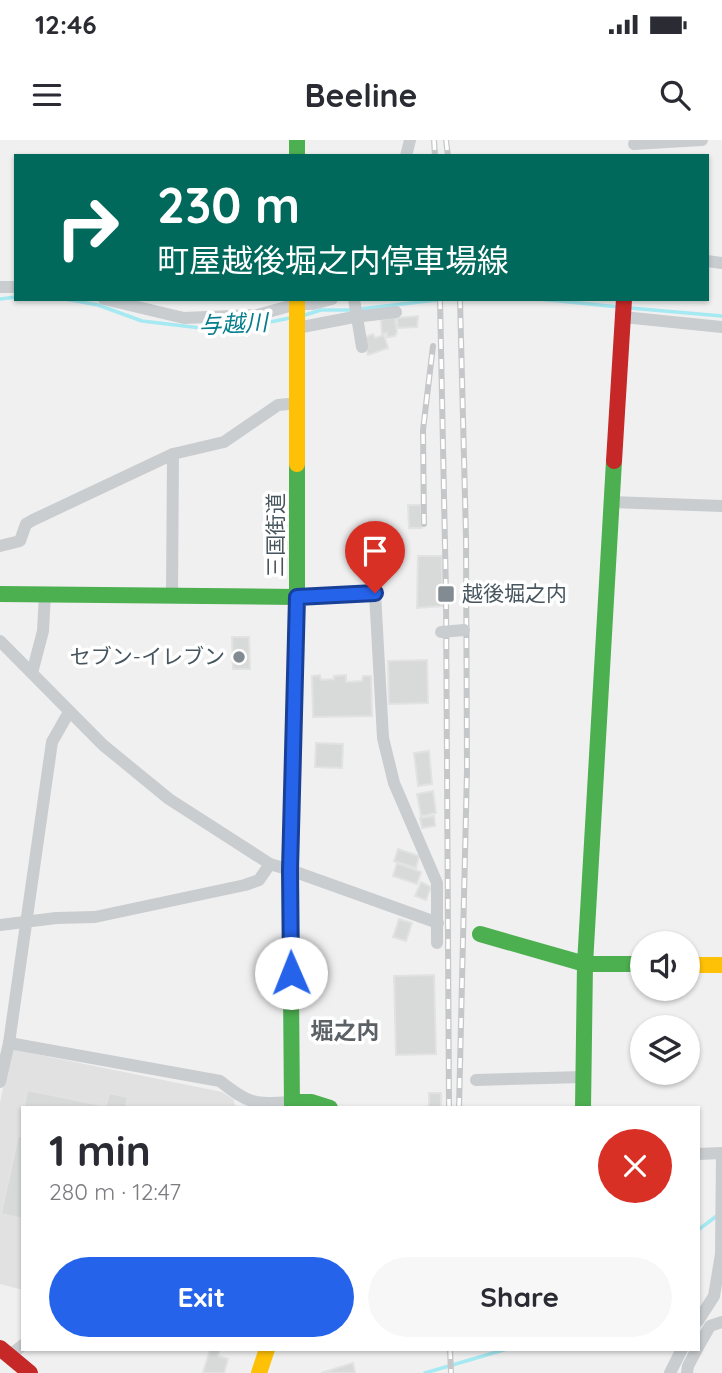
<!DOCTYPE html>
<html lang="en">
<head>
<meta charset="utf-8">
<style>
  :root { --surface:#fff; --page:#f7f7f7; --text:#2b2b33; --muted:#7c7c81; --accent:#2563eb }
  body { margin:0; font-family:Quicksand,"Noto Sans JP",sans-serif; background:var(--page); color:var(--text); height:100vh; display:flex; flex-direction:column; font-size:26px; white-space:nowrap }
  * { box-sizing:border-box; margin:0 }
  p { font-size:23px; color:var(--muted) }
  .icon { flex:none; width:38px; height:38px; fill:none; stroke:currentColor; stroke-width:2; stroke-linecap:round; stroke-linejoin:round }
  .map { position:relative; flex:1; overflow:hidden }
  .drawer { position:absolute; left:21px; top:966px; width:679px; height:245px; display:flex; flex-direction:column; background:var(--surface); border-radius:0px; box-shadow:0 2px 5px #0004 }
  .drawer>* { flex:none }
  .banner { position:absolute; left:14px; top:14px; width:695px; height:147px; border-radius:0px; box-shadow:0 2px 5px #0004; background:#00695c; color:#fff; overflow:hidden }
  .controls { position:absolute; left:630px; top:791px; display:grid; gap:14px }
  .controls a { display:grid; place-items:center; width:70px; height:70px; border-radius:50%; background:var(--surface); box-shadow:0 2px 5px #0004; font-size:35px }
  .pin { position:absolute; display:grid; place-items:center; width:60px; height:60px; color:#fff; margin:-72px -30px; border-radius:50% 50% 50% 0; rotate:-45deg; box-shadow:0 0 7px #0007 }
  .pin .icon { rotate:45deg }
  .me { position:absolute; width:77px; margin:-38px; rotate:359deg; stroke-linejoin:round; filter:drop-shadow(0 0 5px #0008) }
  .turn { display:flex; align-items:center; gap:24px; height:147px; padding:0 28px; font-size:32px }
  .turn .icon { width:91px; height:91px; stroke-width:2.5 }
  .turn b { display:block; font-size:49px; line-height:60px }
  .round { display:grid; place-items:center; flex:none; width:74px; height:74px; border-radius:37px; background:var(--page) }
  .summary { display:flex; align-items:center; justify-content:space-between; height:119px; padding:0 28px }
  h1 { font-size:42px; font-weight:700; line-height:52px }
  .button { display:flex; gap:14px; margin-top:auto; padding:14px 28px }
  .button a { flex:1; height:80px; border-radius:42px; background:var(--accent); color:#fff; font-size:28px; font-weight:700; line-height:80px; text-align:center }
  .button a+a { background:var(--page); color:var(--text) }
  .status { display:flex; justify-content:space-between; align-items:center; height:49px; padding:0 35px; background:var(--surface); direction:ltr }
  .status svg { height:19px; fill:currentColor }
  header { display:flex; justify-content:space-between; align-items:center; height:91px; padding:0 28px; background:var(--surface); font-size:32px; font-weight:700 }
  .map>svg:first-child { display:block }
  .education { fill:#e2e1e2 }
  .lines { fill:none; stroke-linecap:round; stroke-linejoin:round }
  .stream { stroke:#a5e9f2; stroke-width:3.5 }
  .building { fill:#d8d9d9; stroke:#e2e2e3; stroke-width:2 }
  .street { stroke:#c9cdcf; stroke-width:12 }
  .fast { stroke:#4caf50; stroke-width:16 }
  .slow { stroke:#ffc107; stroke-width:16 }
  .jam { stroke:#c62828; stroke-width:16 }
  .rail-casing { stroke:#c5c7c9; stroke-width:6 }
  .rail { stroke:#fff; stroke-width:3.5; stroke-dasharray:10; stroke-linecap:butt }
  .street-bridge { stroke:#c9cdcf; stroke-width:12 }
  .route-casing { stroke:#184099; stroke-width:18 }
  .route { stroke:#2563eb; stroke-width:12 }
  .poi-dot { fill:#828b91; stroke:#fff; stroke-width:2.5 }
  .labels { text-anchor:middle; stroke-width:7; stroke-linejoin:round; paint-order:stroke }
  .street-label { font-size:21px; fill:#46555e; stroke:#fff }
  .poi-label { font-size:21px; fill:#46555e; stroke:#fff; text-anchor:start }
  .water-label { font-size:23px; font-style:italic; fill:#057d8d; stroke:#fff }
  .neighbourhood-label { font-size:23px; font-weight:bold; fill:#5b6165; stroke:#fff }
</style>
</head>
<body>
<div class="status"><b>12:46</b><svg viewBox="0 0 49 12"><path d="M0 12V9h3v3zM5 12V6h3v6zM10 12V3h3v9zM15 12V0h3v12zM26 1h20v11H26zM47 4h2v5h-2z"/></svg></div>
<header><svg class="icon" aria-label="menu" viewBox="0 0 24 24"><path d="M4 6h16M4 12h16M4 18h16"/></svg>Beeline<svg class="icon" aria-label="search" viewBox="0 0 24 24"><circle cx="10" cy="10" r="6"/><path d="M15 15l6 6"/></svg></header>
<div class="map">
<svg width="722" height="1233" viewBox="0 0 722 1233">
  <rect width="100%" height="100%" fill="#f1f0f0"/>
  <path class="education" d="M11 909 222 952 233 959 236 968H23V1150L0 1144V963Z"/>
  <g class="lines">
    <g class="stream">
      <path d="M0 159 16 157"/>
      <path d="M65 159 98 165 142 181 209 189H235L290 178"/>
      <path d="M539 159 619 167"/>
      <path d="M630 168 722 176"/>
      <path d="M360 169 445 159"/>
      <path d="M305 175 321 170H352"/>
      <path d="M698 1090 718 1075"/>
      <path d="M425 1233 507 1209"/>
    </g>
  </g>
  <g class="building">
    <path d="M418 176 417 187 398 188 397 178Z"/>
    <path d="M395 177 397 192 395 196 387 197V193L382 194 381 180Z"/>
    <path d="M373 194 375 198 384 195 388 208 368 215 363 198Z"/>
    <path d="M408 365H421L422 388H409Z"/>
    <path d="M418 416H442V466L417 468Z"/>
    <path d="M232 497H249L250 529H233Z"/>
    <path d="M427 520 428 563 389 564 388 521Z"/>
    <path d="M320 535 321 540 334 539V536L346 535V542L362 541 363 536H371L372 576 313 577 312 536Z"/>
    <path d="M316 603 343 604 342 628 315 627Z"/>
    <path d="M429 611 432 644 418 646 414 613Z"/>
    <path d="M433 651 436 673 421 676 417 654Z"/>
    <path d="M434 676 435 686 422 688 420 678Z"/>
    <path d="M398 709 419 716 416 728 394 721Z"/>
    <path d="M397 723 421 732 417 744 393 736Z"/>
    <path d="M421 742 431 747 426 760 415 756Z"/>
    <path d="M399 779 412 783 406 801 393 797Z"/>
    <path d="M434 835 436 914 396 915 394 836Z"/>
    <path d="M27 950 106 966 109 953 128 957 126 968H24Z"/>
    <rect x="429" y="953" width="12" height="15"/>
    <path d="M18 996H23V1079L1 1074Z"/>
    <path d="M210 1209H220L218 1216 228 1219 224 1233H203Z"/>
    <path d="M353 1223 355 1233H321Z"/>
  </g>
  <g class="lines">
    <g class="street">
      <path d="M634 4 702 0"/>
      <path d="M406 16 410 0"/>
      <path d="M707 121 722 123"/>
      <path d="M0 147H16"/>
      <path d="M104 159 184 178 257 175 297 164H313L332 159"/>
      <path d="M354 159 362 207"/>
      <path d="M623 177 722 187"/>
      <path d="M297 188 354 177 396 172"/>
      <path d="M611 362 722 366"/>
      <path d="M0 406 20 401 26 384 33 380 173 314 224 302 278 265 298 263"/>
      <path d="M375 453 383 598 394 643 437 743V803"/>
      <path d="M172 455 173 314"/>
      <path d="M0 501 103 605 169 659 270 724 290 730 438 783"/>
      <path d="M32 533 43 491 45 454"/>
      <path d="M0 785 56 778 95 777 245 745 259 740 270 724"/>
      <path d="M9 903 220 941C250 965 254 964 293 962"/>
      <path d="M476 940 583 937"/>
      <path d="M0 942 9 903 52 602 69 572"/>
      <path d="M698 1014 722 1013"/>
      <path d="M698 1181 714 1156 721 1114 722 1013"/>
      <path d="M698 1207 710 1186 722 1182"/>
      <path d="M9 1216 23 1205"/>
      <path d="M670 1233 682 1209"/>
      <path d="M687 1233 688 1226 697 1209"/>
    </g>
    <g class="fast">
      <path d="M297 0V16"/>
      <path d="M0 454 297 457 375 453"/>
      <path d="M480 794 585 824H642"/>
      <path d="M293 962H311L330 968"/>
      <path d="M292 968 290 730 297 457V324"/>
      <path d="M583 968 585 824 614 321"/>
    </g>
    <g class="slow">
      <path d="M297 159V324"/>
      <path d="M688 825H722"/>
      <path d="M259 1233 267 1209"/>
    </g>
    <g class="jam">
      <path d="M614 321 624 159"/>
      <path d="M0 1208 30 1233"/>
    </g>
    <g class="rail-casing">
      <g id="rail">
        <path d="M434 0 435 16"/>
        <path d="M446 0 448 16"/>
        <path d="M440 159 446 454 449 968"/>
        <path d="M424 384 423 290 433 206"/>
        <path d="M459 968 467 630 466 397 460 159"/>
        <path d="M450 1209 451 1233"/>
      </g>
    </g>
    <use href="#rail" class="rail"/>
    <path class="street-bridge" d="M441 492 464 490"/>
  </g>
  <g class="lines">
    <g class="route-casing">
      <path id="route" d="M291 833 290 730 297 457 375 453"/>
    </g>
    <use href="#route" class="route"/>
  </g>
  <g class="poi-dot">
    <rect x="437" y="445" width="18" height="18" rx="3.5"/>
    <circle cx="239" cy="517" r="7"/>
  </g>
  <g class="labels">
    <g class="street-label">
      <text transform="translate(276 395) rotate(-90)" y="7">三国街道</text>
    </g>
    <g class="poi-label">
      <text x="462" y="461">越後堀之内</text>
      <text x="225" y="524" text-anchor="end">セブン-イレブン</text>
    </g>
    <g class="water-label">
      <text transform="translate(233 184) rotate(-3)" y="8">与越川</text>
    </g>
    <g class="neighbourhood-label">
      <text x="345" y="899">堀之内</text>
    </g>
  </g>
</svg>
<div class="controls">
<a><svg class="icon" aria-label="sound" viewBox="0 0 24 24"><path d="M4 9h4l5-4v14l-5-4H4zM17 9q2 3 0 6"/></svg></a>
<a><svg class="icon" aria-label="layers" viewBox="0 0 24 24"><path d="M12 4l9 5-9 5-9-5zM3 14l9 5 9-5"/></svg></a>
</div>
<div class="pin" style="left:375px;top:453px;background:#d93025"><svg class="icon" aria-label="arrive" viewBox="0 0 24 24"><path d="M6 21V4h12l-3 4 3 4H6"/></svg></div>
<svg class="me" style="left:291px;top:833px" viewBox="-20 -20 40 40"><circle r="19" fill="#fff"/><path d="M0-13L10 11 0 6-10 11z" fill="#2563eb"/></svg>
<div class="banner">
<div class="turn"><svg class="icon" aria-label="right" viewBox="0 0 24 24"><path d="M7 20v-9h11M14 6l5 5-5 5"/></svg><div><b>230 m</b>町屋越後堀之内停車場線</div></div>
</div>
<section class="drawer">
<div class="summary"><div><h1>1 min</h1><p>280 m · 12:47</p></div><a class="round" style="background:#d93025;color:#fff"><svg class="icon" aria-label="close" viewBox="0 0 24 24"><path d="M6 6l12 12M18 6L6 18"/></svg></a></div>
<div class="button"><a>Exit</a><a>Share</a></div>
</section>
</div>
</body>
</html>
